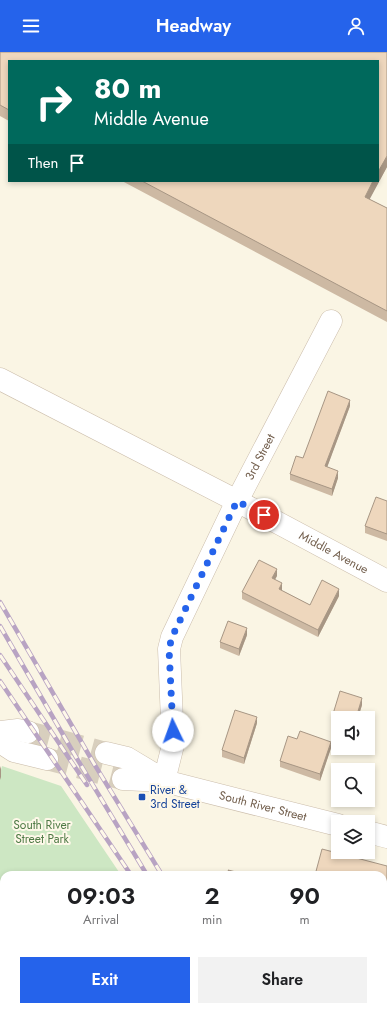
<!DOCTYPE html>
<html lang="en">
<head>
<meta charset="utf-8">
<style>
  :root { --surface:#fff; --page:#f2f2f2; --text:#202124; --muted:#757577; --accent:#2563eb }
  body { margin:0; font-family:Jost,sans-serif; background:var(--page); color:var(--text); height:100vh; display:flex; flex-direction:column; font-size:15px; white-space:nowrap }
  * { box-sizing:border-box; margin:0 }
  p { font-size:13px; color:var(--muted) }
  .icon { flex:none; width:22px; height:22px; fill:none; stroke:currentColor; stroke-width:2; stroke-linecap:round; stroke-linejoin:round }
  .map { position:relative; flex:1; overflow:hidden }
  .sheet { position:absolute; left:0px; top:819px; width:387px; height:140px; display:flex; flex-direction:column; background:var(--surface); border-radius:12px 12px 0 0; box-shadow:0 2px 6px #0003 }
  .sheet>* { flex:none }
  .guide { position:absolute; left:8px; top:8px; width:371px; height:122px; border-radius:0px; box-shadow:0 2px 6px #0003; background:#00695c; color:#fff; overflow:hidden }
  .buttons { position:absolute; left:331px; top:659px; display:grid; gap:8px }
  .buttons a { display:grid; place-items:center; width:44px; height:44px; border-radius:0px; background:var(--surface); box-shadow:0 2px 6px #0003; font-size:20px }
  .pin { position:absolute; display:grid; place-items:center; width:34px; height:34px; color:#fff; margin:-17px; border:2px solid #fff; border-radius:50%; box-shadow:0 1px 4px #0007 }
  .me { position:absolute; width:44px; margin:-22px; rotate:357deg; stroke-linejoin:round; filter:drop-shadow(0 0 3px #0008) }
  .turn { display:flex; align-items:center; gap:14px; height:84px; padding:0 20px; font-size:18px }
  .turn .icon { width:52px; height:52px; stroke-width:2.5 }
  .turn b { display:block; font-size:28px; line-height:34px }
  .then { display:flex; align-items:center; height:38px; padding:0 20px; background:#0003; gap:8px; font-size:15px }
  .eta { display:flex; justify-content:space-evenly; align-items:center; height:68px; text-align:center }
  .eta b { font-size:24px; font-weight:600; line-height:28px }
  .cta { display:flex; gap:8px; margin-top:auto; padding:8px 20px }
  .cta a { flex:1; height:46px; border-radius:0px; background:var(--accent); color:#fff; font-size:16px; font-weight:600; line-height:46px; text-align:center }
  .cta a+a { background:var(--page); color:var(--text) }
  header { display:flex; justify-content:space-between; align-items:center; height:52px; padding:0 20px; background:var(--accent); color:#fff; font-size:18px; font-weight:600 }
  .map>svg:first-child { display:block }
  .green { fill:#cde7c3 }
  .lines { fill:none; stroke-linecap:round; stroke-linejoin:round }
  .minor-tunnel { stroke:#d8cfbe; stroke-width:22; stroke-dasharray:22 11; stroke-linecap:butt }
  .minor-casing { stroke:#cbbdab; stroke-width:23 }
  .minor { stroke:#fff; stroke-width:22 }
  .rail-casing { stroke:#b8a3c3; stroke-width:4.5 }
  .rail { stroke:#fef8e9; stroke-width:3; stroke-dasharray:9; stroke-linecap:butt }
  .wall { fill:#cdb9a3 }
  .shaded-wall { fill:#a79684 }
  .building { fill:#eed7bd; stroke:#a79684 }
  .route { stroke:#2563eb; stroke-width:7; stroke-dasharray:0 12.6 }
  .transit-dot { fill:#1a4fb4; stroke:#fef8e9; stroke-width:1.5 }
  .labels { text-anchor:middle; stroke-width:4; stroke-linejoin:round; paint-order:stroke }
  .street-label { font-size:12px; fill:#715d4b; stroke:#fef8e9 }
  .transit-label { font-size:12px; fill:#164399; stroke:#fef8e9; text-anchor:start }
  .park-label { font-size:12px; fill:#507b47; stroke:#fef8e9 }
</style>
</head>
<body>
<header><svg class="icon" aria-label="menu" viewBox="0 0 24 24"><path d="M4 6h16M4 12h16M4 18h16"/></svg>Headway<svg class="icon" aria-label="person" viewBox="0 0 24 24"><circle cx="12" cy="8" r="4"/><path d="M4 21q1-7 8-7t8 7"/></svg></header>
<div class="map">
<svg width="387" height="959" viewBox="0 0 387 959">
  <rect width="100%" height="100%" fill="#faf5e4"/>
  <path class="green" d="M2 714 61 734 121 823H4V955H210L212 959H0V722Z"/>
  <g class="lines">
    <g class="minor-tunnel">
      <path d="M28 680 106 701"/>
      <path d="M47 707 123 727"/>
    </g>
    <g class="minor-casing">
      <g id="minor">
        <path id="s1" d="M0 327 237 449 387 529"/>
        <path d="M0 680 18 678 28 680"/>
        <path d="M0 690 14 699 47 707"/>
        <path d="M106 701 127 706 162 727"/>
        <path id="s2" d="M123 727 164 729 338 773"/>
        <path id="s3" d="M164 729 173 693 169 597 172 585 237 449 331 269"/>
        <path d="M368 780 387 785"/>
      </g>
    </g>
    <use href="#minor" class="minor"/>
    <g class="rail-casing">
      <g id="rail">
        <path d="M0 550 93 710 162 823"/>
        <path d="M0 574 76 705 147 823"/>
        <path d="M0 603 87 733"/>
        <path d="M0 629 131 823"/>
        <path d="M219 955 222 959"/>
        <path d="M234 955 237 959"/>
        <path d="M249 955 252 959"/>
      </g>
    </g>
    <use href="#rail" class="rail"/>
  </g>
  <g class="wall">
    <path d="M0 0H387V115L369 147 387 156V270L122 129H378L9 9V69L0 64Z"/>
    <path d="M350 354 327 415 338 426 332 444 290 428V422Z"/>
    <path d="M387 449V489L365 481V474Z"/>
    <path d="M277 524 275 527 281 538 310 553 339 544 318 585 242 547V540Z"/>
    <path d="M247 583 239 604 220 596V590Z"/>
    <path d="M362 653 358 666H338V670L333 668V662Z"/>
    <path d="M257 671 244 712 222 705V698Z"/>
    <path d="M297 687 331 696 320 729 280 715V709Z"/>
    <path d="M296 955H383L387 959H298Z"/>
  </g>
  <g class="shaded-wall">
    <path d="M387 104V115L365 156V145L373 129H378V120Z"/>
    <path d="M350 348V354L325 421V414Z"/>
    <path d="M338 419V426L332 444V437Z"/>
    <path d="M277 517V524L272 533V526Z"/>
    <path d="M282 531V538L279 544V537Z"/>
    <path d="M339 537V544L318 585V578Z"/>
    <path d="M247 576V583L239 604V597Z"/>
    <path d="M362 646V653L358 666H356Z"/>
    <path d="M257 665V671L244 712V706Z"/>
    <path d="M331 690V696L320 729V722Z"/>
    <path d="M1 714V725L0 728V717Z"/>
  </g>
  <g class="building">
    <path d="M0 0H387V104L378 120V9H9V58L0 53Z"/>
    <path d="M142 129H373L365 145 387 156V259Z"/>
    <path d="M328 339 350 348 325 414 338 419 332 437 290 422 296 404 303 406Z"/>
    <path d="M376 445 387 449V482L365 474Z"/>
    <path d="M259 508 277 517 272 526 282 531 279 537 310 553 322 528 339 537 318 578 242 540Z"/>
    <path d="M228 569 247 576 239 597 220 590Z"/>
    <path d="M340 639 362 646 356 666H347L333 662Z"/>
    <path d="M235 658 257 665 244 706 222 698Z"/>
    <path d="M300 679 331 690 320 722 280 709 288 684 297 687Z"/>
    <path d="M322 797 387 814V959H304L302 955H383V823H315Z"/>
    <path d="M228 818 248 823H231Z"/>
  </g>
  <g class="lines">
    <path class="route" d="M173 679 169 597 172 585 237 449 264 463"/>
  </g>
  <rect class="transit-dot" x="138" y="741" width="8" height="8" rx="2"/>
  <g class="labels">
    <g class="street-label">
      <text dy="4" stroke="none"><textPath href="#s3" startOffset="346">3rd Street</textPath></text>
      <text dy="4" stroke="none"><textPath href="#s1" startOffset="376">Middle Avenue</textPath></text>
      <text dy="4" stroke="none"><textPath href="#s2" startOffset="143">South River Street</textPath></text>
    </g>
    <g class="transit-label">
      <text x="150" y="742">River &amp;<tspan x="150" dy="14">3rd Street</tspan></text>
    </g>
    <g class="park-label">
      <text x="42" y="777">South River<tspan x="42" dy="14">Street Park</tspan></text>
    </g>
  </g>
</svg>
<div class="buttons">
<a><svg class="icon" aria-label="sound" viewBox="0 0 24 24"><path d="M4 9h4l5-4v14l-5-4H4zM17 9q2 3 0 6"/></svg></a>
<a><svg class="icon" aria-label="search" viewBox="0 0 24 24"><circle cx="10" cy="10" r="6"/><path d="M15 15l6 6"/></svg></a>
<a><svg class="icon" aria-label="layers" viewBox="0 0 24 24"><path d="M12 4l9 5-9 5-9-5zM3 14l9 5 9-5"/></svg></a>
</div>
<div class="pin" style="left:264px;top:463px;background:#d93025"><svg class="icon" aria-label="arrive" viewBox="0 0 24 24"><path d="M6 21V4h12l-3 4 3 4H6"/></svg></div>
<svg class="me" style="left:173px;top:679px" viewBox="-20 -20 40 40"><circle r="19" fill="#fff"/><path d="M0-13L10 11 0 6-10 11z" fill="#2563eb"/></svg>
<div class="guide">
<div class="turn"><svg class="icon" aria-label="right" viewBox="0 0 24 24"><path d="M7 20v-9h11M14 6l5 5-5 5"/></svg><div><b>80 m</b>Middle Avenue</div></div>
<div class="then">Then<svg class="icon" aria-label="arrive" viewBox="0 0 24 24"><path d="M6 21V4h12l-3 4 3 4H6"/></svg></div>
</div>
<section class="sheet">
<div class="eta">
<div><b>09:03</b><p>Arrival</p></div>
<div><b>2</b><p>min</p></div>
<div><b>90</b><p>m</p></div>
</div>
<div class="cta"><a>Exit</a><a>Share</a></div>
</section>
</div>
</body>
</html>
